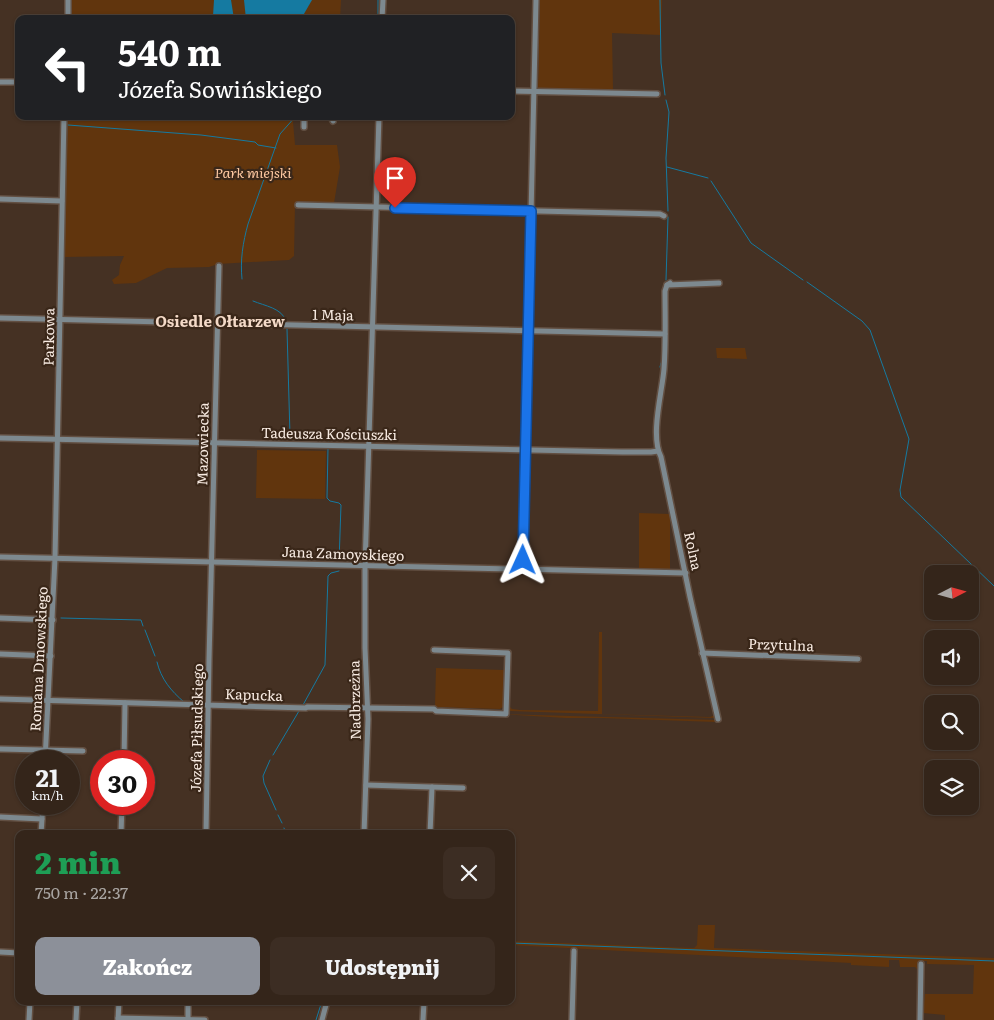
<!DOCTYPE html>
<html lang="pl">
<head>
<meta charset="utf-8">
<style>
  :root { --surface:#34251a; --page:#3c2d23; --text:#f1f3f6; --muted:#a9a5a2; --line:#4e4239; --accent:#8c9099 }
  body { margin:0; font-family:Literata,serif; background:var(--page); color:var(--text); height:100vh; display:flex; flex-direction:column; font-size:19px; white-space:nowrap }
  * { box-sizing:border-box; margin:0 }
  p { font-size:16px; color:var(--muted) }
  .icon { flex:none; width:28px; height:28px; fill:none; stroke:currentColor; stroke-width:2; stroke-linecap:round; stroke-linejoin:round }
  .map { position:relative; flex:1; overflow:hidden }
  .details { position:absolute; left:15px; top:830px; width:500px; height:175px; display:flex; flex-direction:column; background:var(--surface); border-radius:10px; box-shadow:0 1px 4px #0004,0 0 0 1px var(--line) }
  .details>* { flex:none }
  .hud { position:absolute; left:15px; top:15px; width:500px; height:105px; border-radius:10px; box-shadow:0 1px 4px #0004,0 0 0 1px var(--line); background:#202124; color:#fff; overflow:hidden }
  .needle { width:32px; rotate:84deg }
  .controls { position:absolute; left:924px; top:565px; display:grid; gap:10px }
  .controls a { display:grid; place-items:center; width:55px; height:55px; border-radius:10px; background:var(--surface); box-shadow:0 1px 4px #0004,0 0 0 1px var(--line); font-size:25px }
  .speed { position:absolute; left:15px; top:750px; display:flex; gap:10px; font-size:25px; font-weight:700; text-align:center }
  .speed>* { display:grid; place-content:center; width:65px; height:65px; border-radius:50%; background:var(--surface); box-shadow:0 1px 4px #0004,0 0 0 1px var(--line); line-height:1 }
  .speed small { font-size:12px; font-weight:400 }
  .speed .limit { border:8px solid #d22; background:#fff; color:#111 }
  .pin { position:absolute; display:grid; place-items:center; width:42px; height:42px; color:#fff; margin:-51px -21px; border-radius:50% 50% 50% 0; rotate:-45deg; box-shadow:0 0 5px #0007 }
  .pin .icon { rotate:45deg }
  .me { position:absolute; width:55px; margin:-28px; rotate:1deg; stroke-linejoin:round; filter:drop-shadow(0 0 4px #0008) }
  .turn { display:flex; align-items:center; gap:18px; height:105px; padding:0 20px; font-size:22px }
  .turn .icon { width:65px; height:65px; stroke-width:2.5 }
  .turn b { display:block; font-size:35px; line-height:42px }
  .round { display:grid; place-items:center; flex:none; width:52px; height:52px; border-radius:10px; background:var(--page) }
  .summary { display:flex; align-items:center; justify-content:space-between; height:85px; padding:0 20px }
  h1 { font-size:30px; font-weight:800; line-height:38px; color:#1e9e55 }
  .button { display:flex; gap:10px; margin-top:auto; padding:10px 20px }
  .button a { flex:1; height:58px; border-radius:10px; background:var(--accent); color:#fff; font-size:20px; font-weight:800; line-height:58px; text-align:center }
  .button a+a { background:var(--page); color:var(--text) }
  .map>svg:first-child { display:block }
  .green { fill:#61350d }
  .water { fill:#157aa1 }
  .lines { fill:none; stroke-linecap:round; stroke-linejoin:round }
  .stream { stroke:#157aa1; stroke-width:1 }
  .minor-casing { stroke:#624f42; stroke-width:8 }
  .minor { stroke:#7d898f; stroke-width:5 }
  .route-casing { stroke:#114b97; stroke-width:12 }
  .route { stroke:#1a73e8; stroke-width:9 }
  .labels { text-anchor:middle; stroke-width:4.5; stroke-linejoin:round; paint-order:stroke }
  .park-label { font-size:14px; font-style:italic; fill:#fec8a1; stroke:#3a2719 }
  .street-label { font-size:14px; fill:#f8ebe2; stroke:#3a2719 }
  .neighbourhood-label { font-size:15px; font-weight:bold; fill:#f4dac8; stroke:#3a2719 }
</style>
</head>
<body>
<div class="map">
<svg width="994" height="1020" viewBox="0 0 994 1020">
  <rect width="100%" height="100%" fill="#453123"/>
  <g class="green">
    <rect x="72" y="0" width="142" height="19"/>
    <path d="M215 0H341L340 19H215Z"/>
    <path d="M540 0H662L661 35 612 33 613 90 538 88Z"/>
    <path d="M68 116H296L293 122 295 145H337L340 167 334 203H295L294 256 289 260 218 264 209 267 167 268 136 283 114 284 112 280 119 275 120 265 124 256 63 257Z"/>
    <path d="M716 348H745L747 359 717 358Z"/>
    <path d="M257 450 326 451 325 499 256 498Z"/>
    <path d="M639 513 670 514V569H639Z"/>
    <path d="M599 632H602V714L710 717 715 715V718L510 711 509 706 512 709 520 710 598 711Z"/>
    <path d="M436 668 504 670V706L500 709 435 707Z"/>
    <path d="M501 714 716 720V722L602 718H566Z"/>
    <path d="M698 925H715L714 948 994 958V1020H945V1015L923 1013 925 994H973L974 965 927 964V961H919L918 970 915 967H900L899 960H889V967L851 965V963L511 945V941L694 948 697 945Z"/>
  </g>
  <g class="water">
    <path d="M214 0H231L234 19H216L213 16Z"/>
    <path d="M244 0H312L301 19H246Z"/>
  </g>
  <g class="lines">
    <g class="stream">
      <path d="M660 0 661 63 665 95"/>
      <path d="M378 19V0"/>
      <path d="M666 100 669 112 666 158 668 211"/>
      <path d="M68 125 201 135 255 142 258 145 276 148"/>
      <path d="M667 167 708 178"/>
      <path d="M711 181 751 243 803 280"/>
      <path d="M242 279C240 260 243 242 248 224L280 134 296 116"/>
      <path d="M666 280 668 217"/>
      <path d="M807 282 862 321 870 330 909 439 900 490 901 497 994 586"/>
      <path d="M253 301C265 306 282 308 286 321"/>
      <path d="M668 315V308"/>
      <path d="M287 329 290 436 293 438 307 439"/>
      <path d="M660 367 661 363"/>
      <path d="M312 439H323"/>
      <path d="M326 439 328 441"/>
      <path d="M328 448 327 498 330 501 339 503 341 505 339 562"/>
      <path d="M61 618 141 620 143 626"/>
      <path d="M145 630 155 656"/>
      <path d="M157 662C161 679 171 691 184 702"/>
      <path d="M122 700 172 702"/>
      <path d="M211 703 302 705"/>
      <path d="M303 705 325 665 328 576 331 573 339 571"/>
      <path d="M273 755 299 711"/>
      <path d="M270 760 263 776 264 783 276 810"/>
      <path d="M278 815 282 823"/>
      <path d="M284 828 286 834"/>
      <path d="M511 943 994 961"/>
      <path d="M316 1020 322 1001"/>
    </g>
    <g class="minor-casing">
      <g id="minor">
        <path d="M68 19V0"/>
        <path d="M382 19 383 0"/>
        <path d="M0 82H19"/>
        <path d="M511 91 657 94"/>
        <path d="M317 116 331 117 333 121"/>
        <path d="M304 127V116"/>
        <path d="M0 199 62 201"/>
        <path d="M298 205 660 214 664 216"/>
        <path d="M670 283 667 285 665 291C665 317 666 343 664 369 662 393 650 436 661 457L690 597 718 719"/>
        <path d="M667 285 719 283"/>
        <path d="M0 318 665 334"/>
        <path d="M0 438 622 452H651L658 451"/>
        <path d="M0 557 686 573"/>
        <path d="M522 570 523 560 536 0"/>
        <path d="M0 618 53 620"/>
        <path d="M702 653 858 659"/>
        <path d="M0 654 51 656"/>
        <path d="M0 699 306 708 307 707 434 709 436 711 506 714 508 653 434 650"/>
        <path d="M0 749 83 751"/>
        <path d="M45 761 55 558 64 116"/>
        <path d="M124 761 125 703"/>
        <path d="M366 785 463 788"/>
        <path d="M0 817 42 819"/>
        <path d="M41 834 43 804"/>
        <path d="M121 834 122 804"/>
        <path d="M206 834 209 660 219 266"/>
        <path d="M364 834 368 719 365 648V567L379 116"/>
        <path d="M430 834 432 787"/>
        <path d="M0 952 19 953"/>
        <path d="M118 1018 205 1020"/>
        <path d="M29 1020 30 1001"/>
        <path d="M76 1020 77 1001"/>
        <path d="M118 1020 119 1001"/>
        <path d="M188 1020V1001"/>
        <path d="M322 1020 327 1001"/>
        <path d="M423 1020 424 1001"/>
        <path d="M572 1020 574 951"/>
        <path d="M920 1020 921 964"/>
      </g>
    </g>
    <use href="#minor" class="minor"/>
  </g>
  <g class="lines">
    <g class="route-casing">
      <path id="route" d="M395 208 531 211 523 560"/>
    </g>
    <use href="#route" class="route"/>
  </g>
  <g class="labels">
    <g class="park-label">
      <text x="253" y="178">Park miejski</text>
    </g>
    <g class="street-label">
      <text transform="translate(333 315) rotate(1)" y="5">1 Maja</text>
      <text transform="translate(49 337) rotate(-89)" y="5">Parkowa</text>
      <text transform="translate(329 434) rotate(1)" y="5">Tadeusza Kościuszki</text>
      <text transform="translate(203 444) rotate(-89)" y="5">Mazowiecka</text>
      <text transform="translate(693 551) rotate(78)" y="5">Rolna</text>
      <text transform="translate(343 554) rotate(2)" y="5">Jana Zamoyskiego</text>
      <text transform="translate(781 645) rotate(2)" y="5">Przytulna</text>
      <text transform="translate(39 659) rotate(-87)" y="5">Romana Dmowskiego</text>
      <text transform="translate(254 695) rotate(2)" y="5">Kapucka</text>
      <text transform="translate(355 700) rotate(-91)" y="5">Nadbrzeżna</text>
      <text transform="translate(197 728) rotate(-89)" y="5">Józefa Piłsudskiego</text>
    </g>
    <g class="neighbourhood-label">
      <text x="220" y="327">Osiedle Ołtarzew</text>
    </g>
  </g>
</svg>
<div class="controls">
<a><svg class="needle" viewBox="-14 -14 28 28"><path d="M0-13l5 13h-10z" fill="#e53935"/><path d="M0 13l5-13h-10z" fill="#a9a5a2"/></svg></a>
<a><svg class="icon" aria-label="sound" viewBox="0 0 24 24"><path d="M4 9h4l5-4v14l-5-4H4zM17 9q2 3 0 6"/></svg></a>
<a><svg class="icon" aria-label="search" viewBox="0 0 24 24"><circle cx="10" cy="10" r="6"/><path d="M15 15l6 6"/></svg></a>
<a><svg class="icon" aria-label="layers" viewBox="0 0 24 24"><path d="M12 4l9 5-9 5-9-5zM3 14l9 5 9-5"/></svg></a>
</div>
<div class="speed"><div>21<small>km/h</small></div><div class="limit">30</div></div>
<div class="pin" style="left:395px;top:208px;background:#d93025"><svg class="icon" aria-label="arrive" viewBox="0 0 24 24"><path d="M6 21V4h12l-3 4 3 4H6"/></svg></div>
<svg class="me" style="left:523px;top:560px" viewBox="-20 -20 40 40"><path d="M0-17L14 15 0 8-14 15z" fill="#1a73e8" stroke="#fff" stroke-width="4"/></svg>
<div class="hud">
<div class="turn"><svg class="icon" aria-label="left" viewBox="0 0 24 24"><path d="M17 20v-9H6M10 6l-5 5 5 5"/></svg><div><b>540 m</b>Józefa Sowińskiego</div></div>
</div>
<section class="details">
<div class="summary"><div><h1>2 min</h1><p>750 m · 22:37</p></div><a class="round"><svg class="icon" aria-label="close" viewBox="0 0 24 24"><path d="M6 6l12 12M18 6L6 18"/></svg></a></div>
<div class="button"><a>Zakończ</a><a>Udostępnij</a></div>
</section>
</div>
</body>
</html>
